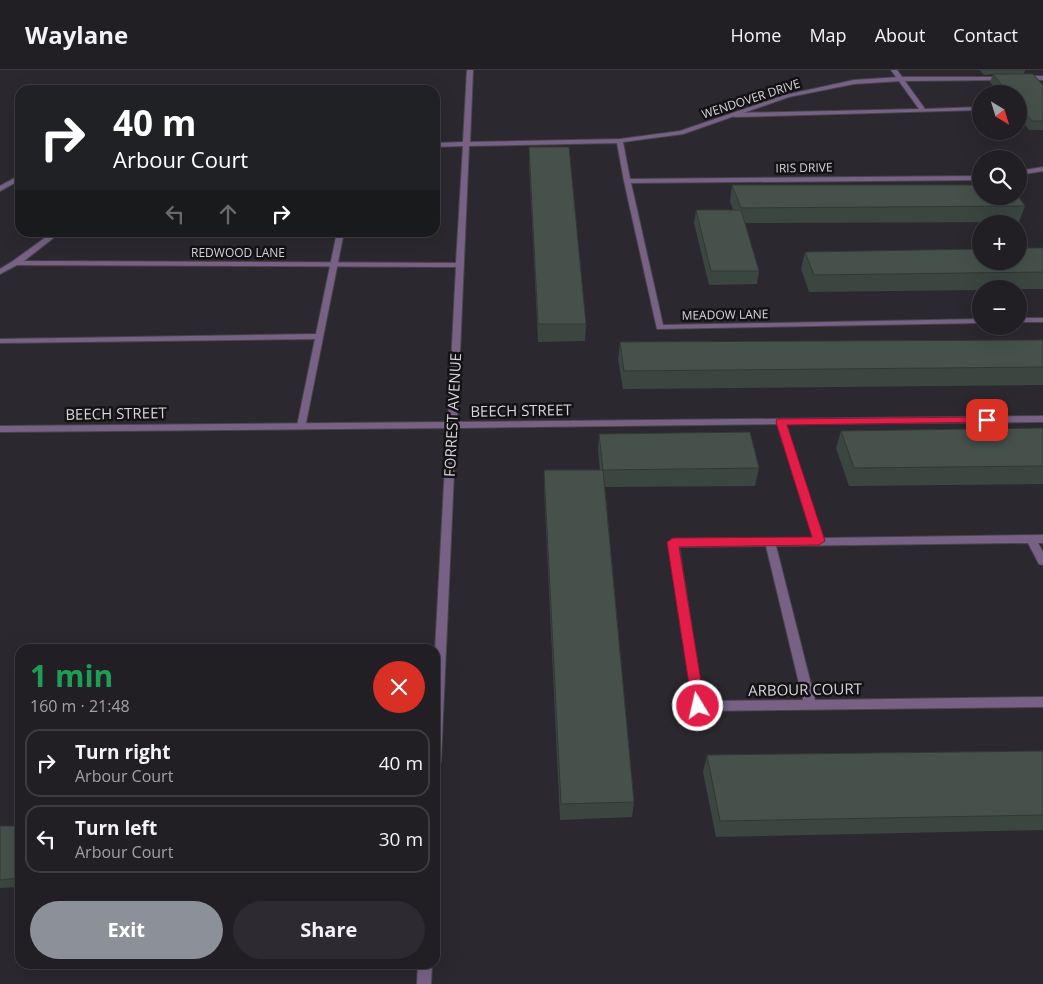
<!DOCTYPE html>
<html lang="en">
<head>
<meta charset="utf-8">
<style>
  :root { --surface:#211e24; --page:#2d2b31; --text:#f1f3f6; --muted:#a2a2a6; --line:#3e3c41; --accent:#8c9099 }
  body { margin:0; font-family:"Open Sans",sans-serif; background:var(--page); color:var(--text); height:100vh; display:flex; flex-direction:column; font-size:19px; white-space:nowrap }
  * { box-sizing:border-box; margin:0 }
  p { font-size:16px; color:var(--muted) }
  .icon { flex:none; width:28px; height:28px; fill:none; stroke:currentColor; stroke-width:2; stroke-linecap:round; stroke-linejoin:round }
  .map { position:relative; flex:1; overflow:hidden }
  .panel { position:absolute; left:15px; top:574px; width:425px; height:325px; display:flex; flex-direction:column; background:var(--surface); border-radius:15px; box-shadow:0 5px 20px #0002,0 0 0 1px var(--line) }
  .panel>* { flex:none }
  .hud { position:absolute; left:15px; top:15px; width:425px; height:152px; border-radius:15px; box-shadow:0 5px 20px #0002,0 0 0 1px var(--line); background:#202124; color:#fff; overflow:hidden }
  .needle { width:32px; rotate:142deg }
  .tools { position:absolute; left:972px; top:15px; display:grid; gap:10px }
  .tools a { display:grid; place-items:center; width:55px; height:55px; border-radius:50%; background:var(--surface); box-shadow:0 5px 20px #0002,0 0 0 1px var(--line); font-size:25px }
  .pin { position:absolute; display:grid; place-items:center; width:42px; height:42px; color:#fff; margin:-21px; border-radius:10px; box-shadow:0 2px 8px #0006 }
  .me { position:absolute; width:55px; margin:-28px; rotate:351deg; stroke-linejoin:round; filter:drop-shadow(0 0 4px #0008) }
  .turn { display:flex; align-items:center; gap:18px; height:105px; padding:0 15px; font-size:22px }
  .turn .icon { width:65px; height:65px; stroke-width:2.5 }
  .turn b { display:block; font-size:35px; line-height:42px }
  .lanes { display:flex; align-items:center; height:48px; padding:0 15px; background:#0003; justify-content:center; gap:25px; direction:ltr }
  .lanes .off { opacity:.35 }
  .round { display:grid; place-items:center; flex:none; width:52px; height:52px; border-radius:26px; background:var(--page) }
  .head { display:flex; align-items:center; justify-content:space-between; height:85px; padding:0 15px }
  h1 { font-size:30px; font-weight:700; line-height:38px; color:#1e9e55 }
  .button { display:flex; gap:10px; margin-top:auto; padding:10px 15px }
  .button a { flex:1; height:58px; border-radius:30px; background:var(--accent); color:#fff; font-size:20px; font-weight:700; line-height:58px; text-align:center }
  .button a+a { background:var(--page); color:var(--text) }
  ul { padding:0; list-style:none }
  li { display:flex; align-items:center; gap:15px; height:68px; margin:0 10px 8px; padding:0 5px; border:2px solid var(--line); border-radius:15px }
  li div { flex:1 }
  li b { display:block; font-size:19px }
  li em { font-style:normal }
  header { display:flex; align-items:center; gap:30px; box-sizing:border-box; height:70px; padding:0 25px; background:var(--surface); border-bottom:1px solid var(--line) }
  header strong { font-size:24px }
  nav { display:flex; gap:28px; margin-inline-start:auto; font-size:18px }
  .map>svg:first-child { display:block }
  .lines { fill:none; stroke-linecap:round; stroke-linejoin:round }
  .lane-casing { stroke:#48444b; stroke-width:2 }
  .street-casing { stroke:#48444b; stroke-width:2 }
  .lane { fill:#776286; fill-rule:evenodd }
  .street { fill:#776286; fill-rule:evenodd }
  .wall { fill:#3c4641 }
  .building { fill:#46514c; stroke:#313935 }
  .route { fill:#e11d48; stroke:#92132f }
  .labels { text-anchor:middle; stroke-width:5; stroke-linejoin:round; paint-order:stroke }
  .far-street-label { font-size:12px; fill:#d8d5da; stroke:#141215 }
  .street-label { font-size:15px; fill:#d8d5da; stroke:#141215 }
</style>
</head>
<body>
<header>
<strong>Waylane</strong>
<nav><a>Home</a><a>Map</a><a>About</a><a>Contact</a></nav>
</header>
<div class="map">
<svg width="1043" height="914" viewBox="0 0 1043 914">
  <rect width="100%" height="100%" fill="#2c2830"/>
  <g class="lines">
    <g class="lane-casing">
      <g id="lane">
        <path d="M891 0H897L925 39 979 37 981 38V40L735 47 732 45 735 43 919 39Z"/>
        <path d="M20 105V110L0 121V116Z"/>
        <path d="M337 162H344L305 358H299L297 356 315 269 0 273V269L316 264Z"/>
      </g>
    </g>
    <g class="street-casing">
      <g id="street">
        <path d="M467 0H473L470 72 620 69 680 61 785 25 854 10 901 7H1005L1006 8 1003 10 901 11 854 14 789 27 683 64 623 72 630 109 981 106V110L631 113 663 255 981 249V253L657 259 624 111 617 73 469 76 457 352 1043 346V352L786 354 823 468 1043 465V473H1038L1043 482V495L1039 494 1028 473 776 476 815 630 1043 627V637L698 641 694 639 668 473 673 469 813 468 777 354 456 358 441 691 439 695 435 696V581L447 358 0 362V356L448 352 456 197 17 195 0 204V199L13 191 53 162H61L24 191 456 193 463 76 435 77V73L463 72ZM766 476 803 630 703 631 679 477Z"/>
        <path d="M1023 6H1043V10L1021 9 1020 8Z"/>
        <path d="M1043 97V101L1019 105V101Z"/>
        <rect x="1019" y="248" width="24" height="4"/>
        <path d="M418 894H432L431 914H417Z"/>
      </g>
    </g>
    <use href="#lane" class="lane"/>
    <use href="#street" class="street"/>
  </g>
  <g class="wall">
    <path d="M980 0H1025L1024 4 1043 15V60H1029L1019 47V24H1000L990 12 993 4 984 5Z"/>
    <path d="M529 77 586 254 585 271 538 272 529 93Z"/>
    <path d="M732 115 1025 136 1019 152 745 153 759 201 757 214 709 215 694 153 696 140H733L730 131Z"/>
    <path d="M1043 178V219H981V220L809 222 801 199 805 182Z"/>
    <path d="M1043 270V315L623 319 618 289 620 272Z"/>
    <path d="M1043 358V414L849 416 836 378 841 361Z"/>
    <path d="M599 364 759 398 755 416 605 417 634 732 632 747 560 750 544 417V400H600L598 381Z"/>
    <path d="M1043 681V760L716 767 703 702 707 685Z"/>
    <path d="M0 756H20V817L0 818Z"/>
  </g>
  <g class="building">
    <path d="M993 4H1033L1043 15V51H1032L1019 35V24H1009Z"/>
    <path d="M529 77H569L586 254H538Z"/>
    <path d="M732 115H981V126H1018L1025 136 741 138Z"/>
    <path d="M696 140H741L759 201H711Z"/>
    <path d="M1019 178H1043V202L814 205 805 182 981 179V191H1019Z"/>
    <path d="M1043 270V297L624 301 620 272Z"/>
    <path d="M1043 358V396L854 398 841 361Z"/>
    <path d="M750 362 759 398 603 400 634 732 561 734 544 400H603L599 364Z"/>
    <path d="M1043 681V745L720 751 707 685Z"/>
    <path d="M0 756H20V808L0 810Z"/>
  </g>
  <path class="route" d="M987 347 992 350 990 352 787 355 825 471 819 475 679 477 705 636 703 640 698 641 693 640 667 472 673 468 812 467 776 352 777 349Z"/>
  <g class="labels">
    <g class="far-street-label">
      <text transform="translate(751 29) rotate(-18)" y="4">WENDOVER DRIVE</text>
      <text transform="translate(804 98) rotate(-1)" y="4">IRIS DRIVE</text>
      <text x="238" y="187">REDWOOD LANE</text>
      <text transform="translate(725 245) rotate(-1)" y="4">MEADOW LANE</text>
    </g>
    <g class="street-label">
      <text transform="translate(521 341) rotate(-1)" y="5">BEECH STREET</text>
      <text transform="translate(116 344) rotate(-1)" y="5">BEECH STREET</text>
      <text transform="translate(453 345) rotate(-87)" y="5">FORREST AVENUE</text>
      <text transform="translate(805 620) rotate(-1)" y="5">ARBOUR COURT</text>
    </g>
  </g>
</svg>
<div class="tools">
<a><svg class="needle" viewBox="-14 -14 28 28"><path d="M0-13l5 13h-10z" fill="#e53935"/><path d="M0 13l5-13h-10z" fill="#a2a2a6"/></svg></a>
<a><svg class="icon" aria-label="search" viewBox="0 0 24 24"><circle cx="10" cy="10" r="6"/><path d="M15 15l6 6"/></svg></a>
<a>+</a>
<a>−</a>
</div>
<div class="pin" style="left:987px;top:350px;background:#d93025"><svg class="icon" aria-label="arrive" viewBox="0 0 24 24"><path d="M6 21V4h12l-3 4 3 4H6"/></svg></div>
<svg class="me" style="left:698px;top:636px" viewBox="-20 -20 40 40"><circle r="17" fill="#e11d48" stroke="#fff" stroke-width="3"/><path d="M0-11L8 9 0 5-8 9z" fill="#fff"/></svg>
<div class="hud">
<div class="turn"><svg class="icon" aria-label="right" viewBox="0 0 24 24"><path d="M7 20v-9h11M14 6l5 5-5 5"/></svg><div><b>40 m</b>Arbour Court</div></div>
<div class="lanes"><svg class="icon off" aria-label="left" viewBox="0 0 24 24"><path d="M17 20v-9H6M10 6l-5 5 5 5"/></svg><svg class="icon off" aria-label="ahead" viewBox="0 0 24 24"><path d="M12 20V5M6 11l6-6 6 6"/></svg><svg class="icon" aria-label="right" viewBox="0 0 24 24"><path d="M7 20v-9h11M14 6l5 5-5 5"/></svg></div>
</div>
<section class="panel">
<div class="head"><div><h1>1 min</h1><p>160 m · 21:48</p></div><a class="round" style="background:#d93025;color:#fff"><svg class="icon" aria-label="close" viewBox="0 0 24 24"><path d="M6 6l12 12M18 6L6 18"/></svg></a></div>
<ul>
<li><svg class="icon" aria-label="right" viewBox="0 0 24 24"><path d="M7 20v-9h11M14 6l5 5-5 5"/></svg><div><b>Turn right</b><p>Arbour Court</p></div><em>40 m</em></li>
<li><svg class="icon" aria-label="left" viewBox="0 0 24 24"><path d="M17 20v-9H6M10 6l-5 5 5 5"/></svg><div><b>Turn left</b><p>Arbour Court</p></div><em>30 m</em></li>
</ul>
<div class="button"><a>Exit</a><a>Share</a></div>
</section>
</div>
</body>
</html>
